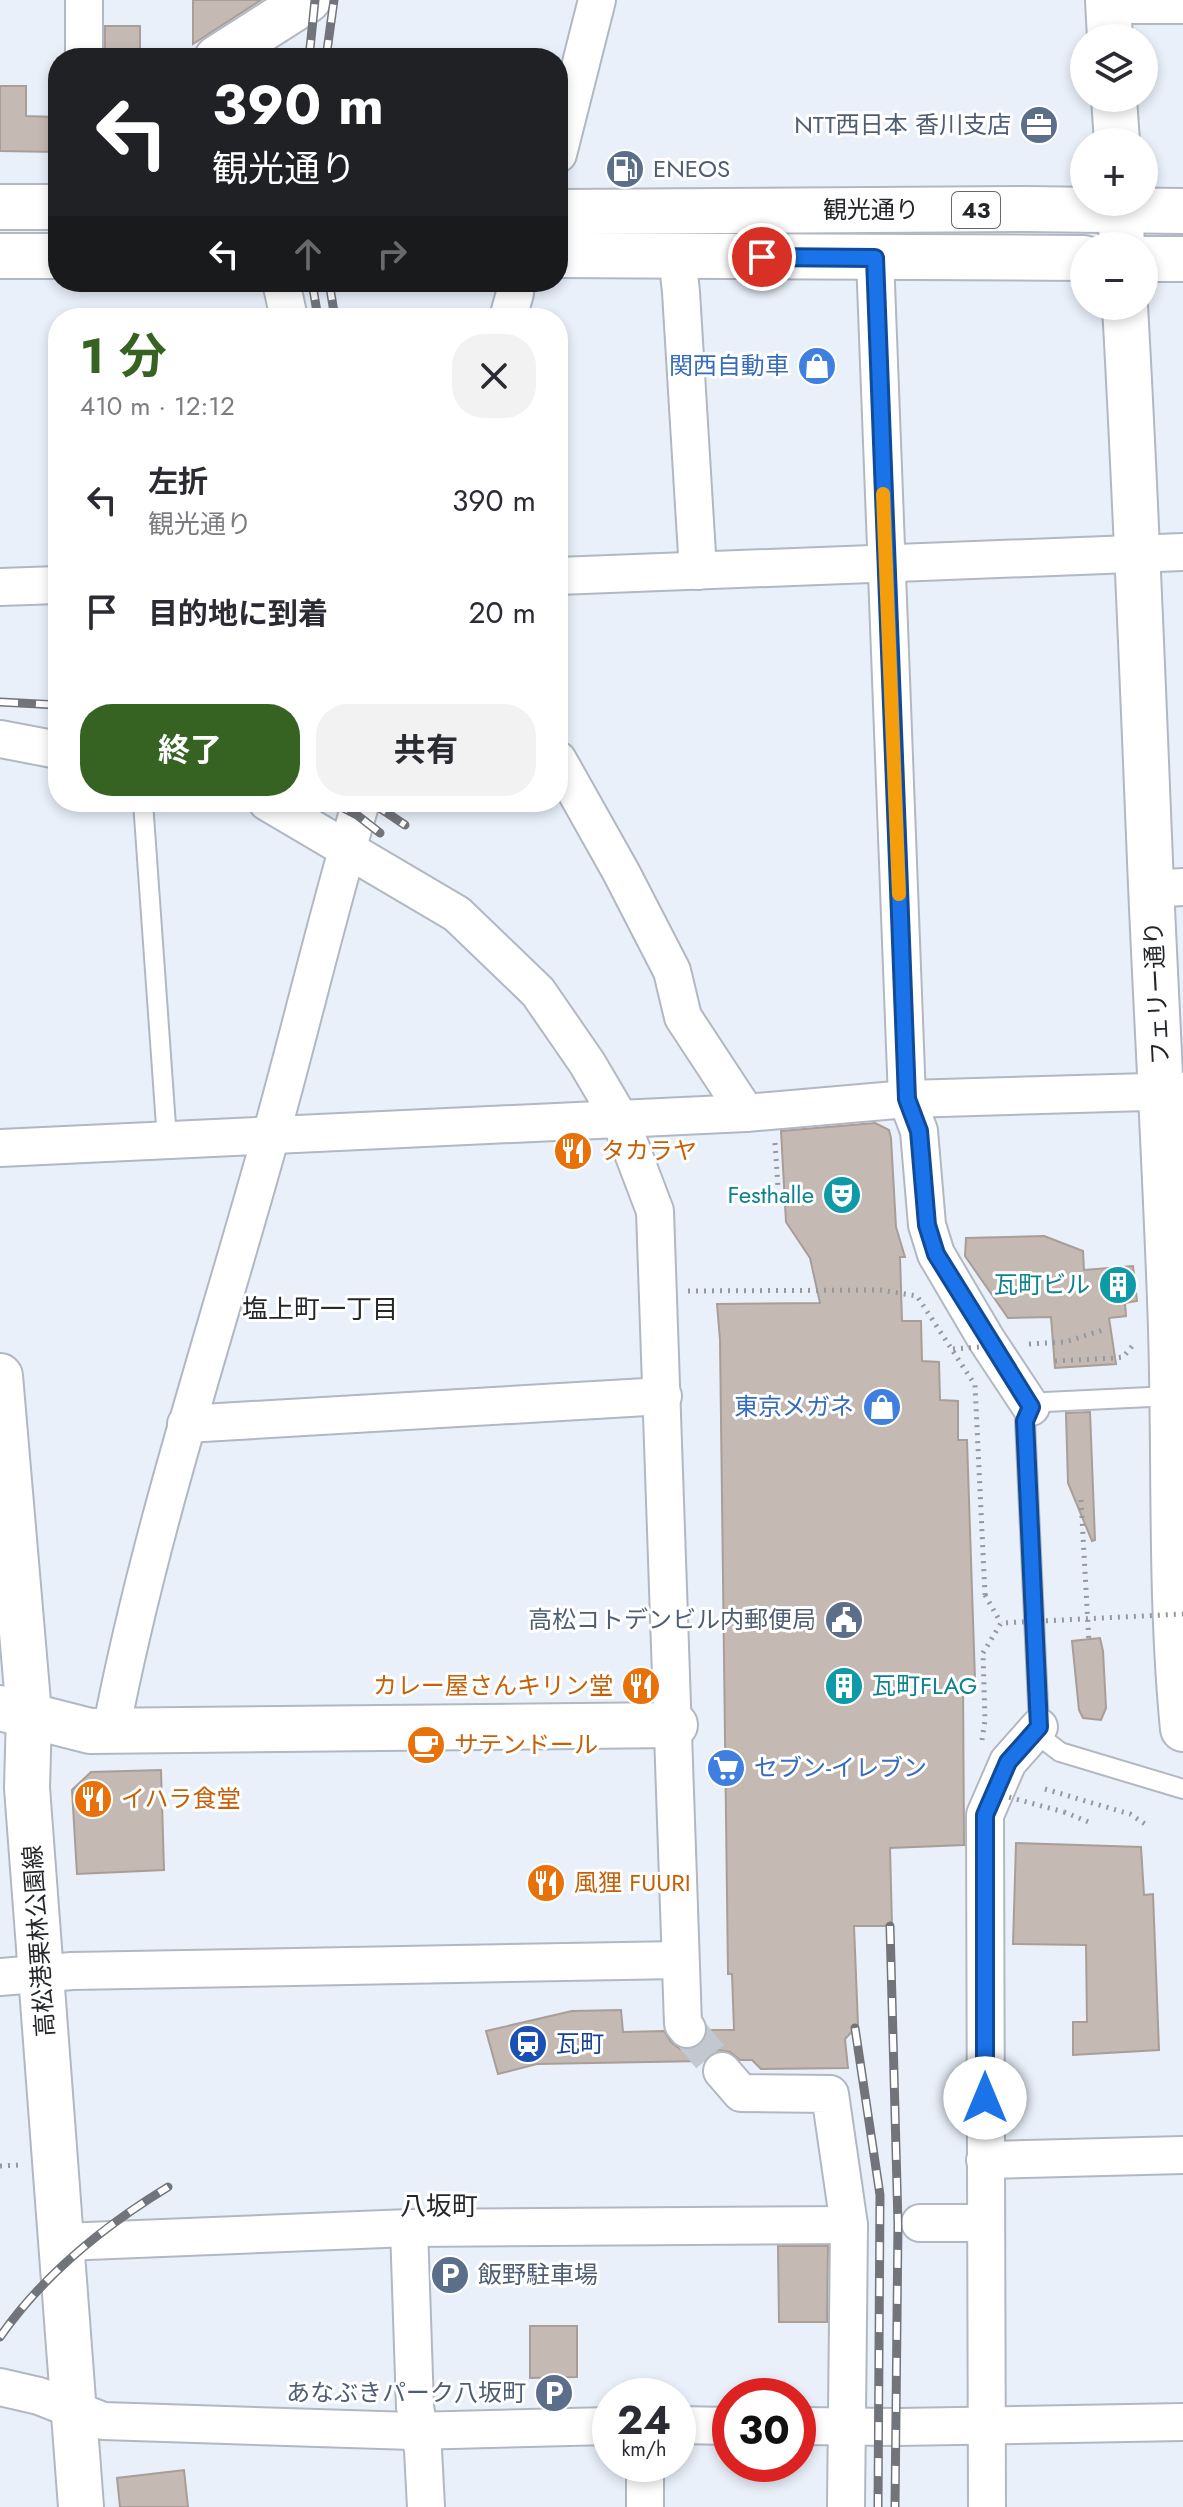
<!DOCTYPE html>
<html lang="ja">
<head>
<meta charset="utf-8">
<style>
  :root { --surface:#fff; --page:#f2f2f3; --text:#2b2b33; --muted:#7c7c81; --accent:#366322 }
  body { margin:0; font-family:Jost,"Noto Sans JP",sans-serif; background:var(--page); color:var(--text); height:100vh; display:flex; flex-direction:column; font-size:30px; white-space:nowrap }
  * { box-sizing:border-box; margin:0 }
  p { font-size:26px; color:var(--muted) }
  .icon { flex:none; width:44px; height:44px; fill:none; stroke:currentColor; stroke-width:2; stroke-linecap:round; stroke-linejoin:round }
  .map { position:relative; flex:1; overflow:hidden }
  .details { position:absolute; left:48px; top:308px; width:520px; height:504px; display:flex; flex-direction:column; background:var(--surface); border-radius:32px; box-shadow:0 4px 12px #0003 }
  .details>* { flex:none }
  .top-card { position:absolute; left:48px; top:48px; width:520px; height:244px; border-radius:32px; box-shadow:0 4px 12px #0003; background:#202124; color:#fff; overflow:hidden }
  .buttons { position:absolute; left:1070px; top:24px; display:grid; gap:16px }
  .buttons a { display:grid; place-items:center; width:88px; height:88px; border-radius:50%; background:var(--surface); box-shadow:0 4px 12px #0003; font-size:40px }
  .speed { position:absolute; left:592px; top:2378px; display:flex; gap:16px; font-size:40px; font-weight:700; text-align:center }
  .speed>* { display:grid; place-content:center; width:104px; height:104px; border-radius:50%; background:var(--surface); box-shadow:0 4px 12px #0003; line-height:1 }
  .speed small { font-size:20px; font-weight:400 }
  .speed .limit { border:12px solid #d22; background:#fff; color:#111 }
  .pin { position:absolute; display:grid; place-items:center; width:68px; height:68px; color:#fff; margin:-34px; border:4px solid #fff; border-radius:50%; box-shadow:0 2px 8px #0007 }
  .me { position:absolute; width:88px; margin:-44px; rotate:0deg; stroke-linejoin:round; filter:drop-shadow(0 0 6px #0008) }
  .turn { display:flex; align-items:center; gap:28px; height:168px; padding:0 32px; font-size:36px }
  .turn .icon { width:104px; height:104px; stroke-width:2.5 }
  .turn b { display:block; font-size:56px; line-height:68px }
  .lanes { display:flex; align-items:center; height:76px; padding:0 32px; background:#0003; justify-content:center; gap:40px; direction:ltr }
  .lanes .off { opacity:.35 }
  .round { display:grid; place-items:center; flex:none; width:84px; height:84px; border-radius:32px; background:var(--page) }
  .summary { display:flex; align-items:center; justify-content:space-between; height:136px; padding:0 32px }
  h1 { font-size:48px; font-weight:700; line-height:60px; color:var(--accent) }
  .action { display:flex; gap:16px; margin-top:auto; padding:16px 32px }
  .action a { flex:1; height:92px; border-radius:32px; background:var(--accent); color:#fff; font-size:32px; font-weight:700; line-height:92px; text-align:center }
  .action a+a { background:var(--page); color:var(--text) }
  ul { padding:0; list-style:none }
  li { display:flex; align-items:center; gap:24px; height:112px; padding:0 32px }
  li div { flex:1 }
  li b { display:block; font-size:30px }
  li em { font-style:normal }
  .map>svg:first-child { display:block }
  .building { fill:#c5b9b3; stroke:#a99d98; stroke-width:2 }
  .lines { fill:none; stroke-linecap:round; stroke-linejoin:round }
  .minor-tunnel { stroke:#c2c8d0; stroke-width:36; stroke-dasharray:36 18; stroke-linecap:butt }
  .service-casing { stroke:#b1b8c2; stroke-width:22 }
  .minor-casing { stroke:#b1b8c2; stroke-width:40 }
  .tertiary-casing { stroke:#b1b8c2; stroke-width:48 }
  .secondary-casing { stroke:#b1b8c2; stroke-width:48 }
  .primary-casing { stroke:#b1b8c2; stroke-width:48 }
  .path { stroke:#9499a0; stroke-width:5; stroke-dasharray:2 6; stroke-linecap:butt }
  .service { stroke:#fff; stroke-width:18 }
  .minor { stroke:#fff; stroke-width:36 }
  .tertiary { stroke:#fff; stroke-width:44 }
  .secondary { stroke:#fff; stroke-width:44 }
  .primary { stroke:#fff; stroke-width:44 }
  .rail-casing { stroke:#71757b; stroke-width:9 }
  .rail { stroke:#fff; stroke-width:6; stroke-dasharray:18; stroke-linecap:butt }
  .path-bridge { stroke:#9499a0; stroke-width:5; stroke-dasharray:2 6; stroke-linecap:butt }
  .route-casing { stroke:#114b97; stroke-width:20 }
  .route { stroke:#1a73e8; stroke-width:14 }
  .slow { stroke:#f59e0b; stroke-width:14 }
  .labels { text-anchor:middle; stroke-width:6; stroke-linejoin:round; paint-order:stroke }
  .shield { fill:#fff; stroke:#66686a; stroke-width:2 }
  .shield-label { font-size:22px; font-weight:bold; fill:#24272a }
  .service-label { font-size:24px; fill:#4e5e75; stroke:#fff; text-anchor:end }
  .street-label { font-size:24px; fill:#24272a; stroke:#fff }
  .shop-label { font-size:24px; fill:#366cbe; stroke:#fff; text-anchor:end }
  .food-label { font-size:24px; fill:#c56008; stroke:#fff; text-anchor:start }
  .culture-label { font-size:24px; fill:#0d838f; stroke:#fff; text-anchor:end }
  .transit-label { font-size:24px; fill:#164399; stroke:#fff; text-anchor:start }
  .neighbourhood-label { font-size:26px; fill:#24272a; stroke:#fff }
</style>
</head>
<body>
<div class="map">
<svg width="1183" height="2507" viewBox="0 0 1183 2507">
  <rect width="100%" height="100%" fill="#e9f0fa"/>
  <g class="building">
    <path d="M193 0H261L193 44Z"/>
    <rect x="105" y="26" width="35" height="32"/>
    <path d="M0 86H26V116L56 117V152L0 151Z"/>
    <path d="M875 1123 889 1130 891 1138 896 1227 905 1257H900L902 1321H921L922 1361 939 1362 940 1400 958 1401V1440H967L975 1680 963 1682 964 1845 890 1848 892 1926H854L858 2025 845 2039 848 2068 761 2069 752 2060H740L730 2052 719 2050 709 2055 704 2061 537 2064 498 2074 486 2031 572 2011 621 2010 623 2032 664 2031 671 2042 680 2049 689 2050 699 2046 706 2037 707 2030H734L732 1974H728L720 1340 717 1304 820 1303 810 1258 786 1222 781 1131Z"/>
    <path d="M1044 1236 1083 1251 1084 1270 1133 1266 1137 1301 1125 1303 1126 1316 1109 1318 1116 1364 1055 1368 1051 1317 1008 1318 965 1256 966 1238Z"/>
    <path d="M1090 1412 1095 1540 1092 1541 1068 1483 1066 1413Z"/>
    <path d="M1100 1638 1103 1651 1106 1708 1101 1720 1083 1718 1079 1710 1072 1641Z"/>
    <path d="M161 1770 164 1870 77 1874 72 1790 91 1772Z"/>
    <path d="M1016 1843 1141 1847 1144 1895 1153 1894 1159 2050 1073 2055V2022H1087L1086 1945 1013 1944Z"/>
    <path d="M778 2246H828L827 2322H779Z"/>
    <path d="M530 2326H577V2377L530 2378Z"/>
    <path d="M184 2470 188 2507H120L117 2478Z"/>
  </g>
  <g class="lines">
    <path class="minor-tunnel" d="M687 2029 722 2071"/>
    <g class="service-casing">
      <g id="service">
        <path d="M143 802 167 1140"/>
        <path d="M1171 1396 1045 1402 1031 1407 1025 1421 1039 1727 1047 1742 1060 1752 1183 1789"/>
      </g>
    </g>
    <g class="minor-casing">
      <g id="minor">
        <path d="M1108 5H1183"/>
        <path d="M84 58V0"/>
        <path d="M558 154 597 0"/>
        <path d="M677 255 681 292 698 571"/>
        <path d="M875 258 907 1099 919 1131 927 1225 936 1254 986 1339 1031 1407"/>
        <path d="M281 282 289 318"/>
        <path d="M508 318 515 293V282"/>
        <path d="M558 576 1183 552"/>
        <path d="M0 587 58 585"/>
        <path d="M0 739 58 750"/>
        <path d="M558 760 621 872 672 971 683 1017 746 1113"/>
        <path d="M267 802 457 914 538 992 587 1063 620 1119 655 1211 683 2024 687 2029"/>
        <path d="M1151 889 1183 887"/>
        <path d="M0 1148 746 1113 907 1099 1183 1091"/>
        <path d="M186 1424 663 1396"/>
        <path d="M111 1731C150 1529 216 1333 271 1135 302 1024 328 912 361 802"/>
        <path d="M0 1977 72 1971 680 1960"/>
        <path d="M722 2071 741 2093 830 2094 849 2225 846 2507"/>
        <path d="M985 2160 1183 2155"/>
        <path d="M920 2223H985"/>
        <path d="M409 2228 415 2407 423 2450 426 2507"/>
        <path d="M63 2242 409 2228 849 2225"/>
        <path d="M0 2387 39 2396 103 2421 412 2431 610 2426"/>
        <path d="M678 2425 730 2426"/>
        <path d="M798 2426 898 2427 1183 2422"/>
        <path d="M645 2464V2507"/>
        <path d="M987 2507 985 1815 1008 1762 1039 1727"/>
      </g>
    </g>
    <g class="tertiary-casing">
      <g id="tertiary">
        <path d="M1108 0 1110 38"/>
        <path d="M217 58 308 0"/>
        <path d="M1114 98 1117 142"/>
        <path d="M1120 202 1122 246"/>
        <path d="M1125 306C1136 499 1143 692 1151 885 1157 1023 1165 1161 1170 1300 1176 1442 1169 1586 1183 1729"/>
        <path d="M0 1708 90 1731 675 1725"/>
      </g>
    </g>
    <g class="secondary-casing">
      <path id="secondary" d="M0 1376 29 1714 27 1788 81 2507"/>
    </g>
    <g class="primary-casing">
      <g id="primary">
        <path d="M0 207H58"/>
        <path d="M558 212 1025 209 1183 211"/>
        <path d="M558 255 1084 258"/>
        <path d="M0 256H58"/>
        <path d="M1144 259H1183"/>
      </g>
    </g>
    <g class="path">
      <path d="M775 1143 779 1202"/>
      <path d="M1029 1344 1065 1342 1106 1329"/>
      <path d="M1055 1361 1115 1358 1123 1357 1134 1344"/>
      <path d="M1081 1500 1089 1643"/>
      <path d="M985 1595 1001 1623"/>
      <path d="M982 1740 985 1720 983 1653"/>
      <path d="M1045 1789 1130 1814 1145 1824"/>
      <path d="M1064 1812 1091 1823"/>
      <path d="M0 2166 19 2165"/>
    </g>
    <use href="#service" class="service"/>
    <use href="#minor" class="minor"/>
    <use href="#tertiary" class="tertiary"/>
    <use href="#secondary" class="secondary"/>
    <use href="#primary" class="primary"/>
    <g class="rail-casing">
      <g id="rail">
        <path d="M309 58 315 0"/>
        <path d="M326 58 334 0"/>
        <path d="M312 282 318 318"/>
        <path d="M329 282 335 318"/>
        <path d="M0 702 58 705"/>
        <path d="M332 802 357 815 380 833"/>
        <path d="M371 802 405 825"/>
        <path d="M890 1926 898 2224 895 2507"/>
        <path d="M855 2028 880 2195 878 2507"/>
        <path d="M0 2337C43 2275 104 2226 168 2187"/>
      </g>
    </g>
    <use href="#rail" class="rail"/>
    <g class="path-bridge">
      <path d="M688 1291 880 1290 917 1296 975 1385 985 1595"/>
      <path d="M953 1349 993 1346"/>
      <path d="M983 1653 1001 1623 1183 1614"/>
      <path d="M986 1791 1064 1812"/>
    </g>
  </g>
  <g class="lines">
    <g class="route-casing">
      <path id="route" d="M762 257 875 258 907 1099 919 1131 927 1225 936 1254 1031 1407 1025 1421 1039 1727 1008 1762 985 1815V2098"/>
    </g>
    <use href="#route" class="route"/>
    <path class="slow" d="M883 494 899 894"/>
  </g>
  <defs>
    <g id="office-disc" transform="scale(2)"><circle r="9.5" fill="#5c6f8a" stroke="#fff"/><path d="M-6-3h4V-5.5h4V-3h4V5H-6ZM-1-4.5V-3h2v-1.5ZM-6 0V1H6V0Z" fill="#fff"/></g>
    <g id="fuel-disc" transform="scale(2)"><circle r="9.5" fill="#5c6f8a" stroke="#fff"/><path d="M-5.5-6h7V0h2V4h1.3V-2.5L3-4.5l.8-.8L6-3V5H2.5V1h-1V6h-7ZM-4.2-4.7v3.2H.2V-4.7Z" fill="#fff"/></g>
    <g id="shop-disc" transform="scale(2)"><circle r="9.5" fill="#3f7fe0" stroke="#fff"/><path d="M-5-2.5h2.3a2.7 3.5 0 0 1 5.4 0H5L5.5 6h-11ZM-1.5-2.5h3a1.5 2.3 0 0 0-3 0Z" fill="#fff"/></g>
    <g id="restaurant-disc" transform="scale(2)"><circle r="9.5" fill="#e8710a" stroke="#fff"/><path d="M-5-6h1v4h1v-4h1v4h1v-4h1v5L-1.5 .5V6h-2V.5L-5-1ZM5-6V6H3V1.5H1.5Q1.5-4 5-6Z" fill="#fff"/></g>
    <g id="theatre-disc" transform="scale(2)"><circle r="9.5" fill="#0f9aa8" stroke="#fff"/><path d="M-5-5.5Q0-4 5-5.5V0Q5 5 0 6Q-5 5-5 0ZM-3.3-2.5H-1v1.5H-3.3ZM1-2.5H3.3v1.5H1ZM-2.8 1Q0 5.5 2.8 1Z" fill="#fff"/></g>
    <g id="building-disc" transform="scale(2)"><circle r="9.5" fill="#0f9aa8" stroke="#fff"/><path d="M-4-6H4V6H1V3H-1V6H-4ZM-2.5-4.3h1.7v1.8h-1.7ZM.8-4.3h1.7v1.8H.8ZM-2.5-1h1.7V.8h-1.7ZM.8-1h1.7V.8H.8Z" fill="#fff"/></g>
    <g id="civic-disc" transform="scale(2)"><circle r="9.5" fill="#5c6f8a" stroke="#fff"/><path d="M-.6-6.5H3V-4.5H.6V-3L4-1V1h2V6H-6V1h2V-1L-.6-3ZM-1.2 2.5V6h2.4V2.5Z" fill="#fff"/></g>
    <g id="cafe-disc" transform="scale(2)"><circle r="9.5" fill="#e8710a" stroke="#fff"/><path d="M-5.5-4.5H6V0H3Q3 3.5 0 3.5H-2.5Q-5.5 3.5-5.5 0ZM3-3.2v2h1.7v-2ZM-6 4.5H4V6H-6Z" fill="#fff"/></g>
    <g id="supermarket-disc" transform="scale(2)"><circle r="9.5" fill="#3f7fe0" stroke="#fff"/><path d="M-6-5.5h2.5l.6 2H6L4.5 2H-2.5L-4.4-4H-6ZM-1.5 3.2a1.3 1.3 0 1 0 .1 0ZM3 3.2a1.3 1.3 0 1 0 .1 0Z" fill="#fff"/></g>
    <g id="station-disc" transform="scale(2)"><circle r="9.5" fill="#1a4fb4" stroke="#fff"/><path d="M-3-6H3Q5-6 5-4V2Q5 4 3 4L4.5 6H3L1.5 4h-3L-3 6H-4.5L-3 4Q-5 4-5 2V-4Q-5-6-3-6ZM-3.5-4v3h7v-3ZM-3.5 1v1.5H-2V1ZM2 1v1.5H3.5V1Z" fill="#fff"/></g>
    <g id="parking-disc" transform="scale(2)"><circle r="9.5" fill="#5c6f8a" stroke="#fff"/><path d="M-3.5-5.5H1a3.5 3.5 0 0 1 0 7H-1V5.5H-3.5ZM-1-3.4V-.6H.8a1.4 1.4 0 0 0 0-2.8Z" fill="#fff"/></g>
  </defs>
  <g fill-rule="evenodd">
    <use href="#office-disc" x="1039" y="125"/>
    <use href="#fuel-disc" x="625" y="169"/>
    <use href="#shop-disc" x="817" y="366"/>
    <use href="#restaurant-disc" x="573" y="1151"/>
    <use href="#theatre-disc" x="842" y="1195"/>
    <use href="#building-disc" x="1118" y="1285"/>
    <use href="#shop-disc" x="882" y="1407"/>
    <use href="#civic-disc" x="844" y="1620"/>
    <use href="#restaurant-disc" x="641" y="1686"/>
    <use href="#building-disc" x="844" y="1686"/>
    <use href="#cafe-disc" x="426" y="1745"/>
    <use href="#supermarket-disc" x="726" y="1768"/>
    <use href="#restaurant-disc" x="93" y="1799"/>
    <use href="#restaurant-disc" x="546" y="1883"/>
    <use href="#station-disc" x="528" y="2044"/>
    <use href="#parking-disc" x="450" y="2275"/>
    <use href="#parking-disc" x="554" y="2393"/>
  </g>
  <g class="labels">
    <rect class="shield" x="952" y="192" width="48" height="36" rx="6"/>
    <g class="shield-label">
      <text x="976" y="218">43</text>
    </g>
    <g class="service-label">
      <text x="1011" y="133">NTT西日本 香川支店</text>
      <text x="653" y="177" text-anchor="start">ENEOS</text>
      <text x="816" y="1628">高松コトデンビル内郵便局</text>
      <text x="478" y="2283" text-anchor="start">飯野駐車場</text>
      <text x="526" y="2401">あなぶきパーク八坂町</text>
    </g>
    <g class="street-label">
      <text x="871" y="218">観光通り</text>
      <text transform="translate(1157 993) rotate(-93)" y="8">フェリー通り</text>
      <text transform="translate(39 1941) rotate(-94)" y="8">高松港栗林公園線</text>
    </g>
    <g class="shop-label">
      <text x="789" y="374">関西自動車</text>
      <text x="854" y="1415">東京メガネ</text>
      <text x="754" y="1776" text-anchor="start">セブン-イレブン</text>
    </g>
    <g class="food-label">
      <text x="601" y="1159">タカラヤ</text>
      <text x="613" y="1694" text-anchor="end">カレー屋さんキリン堂</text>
      <text x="454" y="1753">サテンドール</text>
      <text x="121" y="1807">イハラ食堂</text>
      <text x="574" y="1891">風狸 FUURI</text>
    </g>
    <g class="culture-label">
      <text x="814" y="1203">Festhalle</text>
      <text x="1090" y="1293">瓦町ビル</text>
      <text x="872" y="1694" text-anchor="start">瓦町FLAG</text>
    </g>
    <g class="transit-label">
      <text x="556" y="2052">瓦町</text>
    </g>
    <g class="neighbourhood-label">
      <text x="320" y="1318">塩上町一丁目</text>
      <text x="439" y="2215">八坂町</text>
    </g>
  </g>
</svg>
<div class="buttons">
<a><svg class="icon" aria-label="layers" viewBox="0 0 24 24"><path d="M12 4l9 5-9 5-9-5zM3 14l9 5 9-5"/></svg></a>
<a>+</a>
<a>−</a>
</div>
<div class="speed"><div>24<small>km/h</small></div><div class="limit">30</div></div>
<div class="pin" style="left:762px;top:257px;background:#d93025"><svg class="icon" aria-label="arrive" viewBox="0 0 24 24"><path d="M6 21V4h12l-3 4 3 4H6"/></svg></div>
<svg class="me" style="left:985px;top:2098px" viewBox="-20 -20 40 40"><circle r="19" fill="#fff"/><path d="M0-13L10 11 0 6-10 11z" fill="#1a73e8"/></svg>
<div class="top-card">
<div class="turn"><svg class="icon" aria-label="left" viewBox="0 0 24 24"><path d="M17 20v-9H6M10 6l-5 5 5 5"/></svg><div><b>390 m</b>観光通り</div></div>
<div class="lanes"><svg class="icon" aria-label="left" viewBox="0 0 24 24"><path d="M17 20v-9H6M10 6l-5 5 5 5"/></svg><svg class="icon off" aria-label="ahead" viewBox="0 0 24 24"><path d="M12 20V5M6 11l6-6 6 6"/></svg><svg class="icon off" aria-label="right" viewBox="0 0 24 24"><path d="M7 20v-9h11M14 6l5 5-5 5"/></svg></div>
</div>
<section class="details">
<div class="summary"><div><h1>1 分</h1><p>410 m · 12:12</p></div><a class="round"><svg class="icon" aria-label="close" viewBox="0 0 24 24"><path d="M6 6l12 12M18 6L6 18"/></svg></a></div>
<ul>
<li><svg class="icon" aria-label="left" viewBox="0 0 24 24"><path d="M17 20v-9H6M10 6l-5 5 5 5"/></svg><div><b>左折</b><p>観光通り</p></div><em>390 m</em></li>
<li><svg class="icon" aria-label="arrive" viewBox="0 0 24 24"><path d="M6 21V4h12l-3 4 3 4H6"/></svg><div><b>目的地に到着</b></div><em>20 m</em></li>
</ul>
<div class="action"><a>終了</a><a>共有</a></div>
</section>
</div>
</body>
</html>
